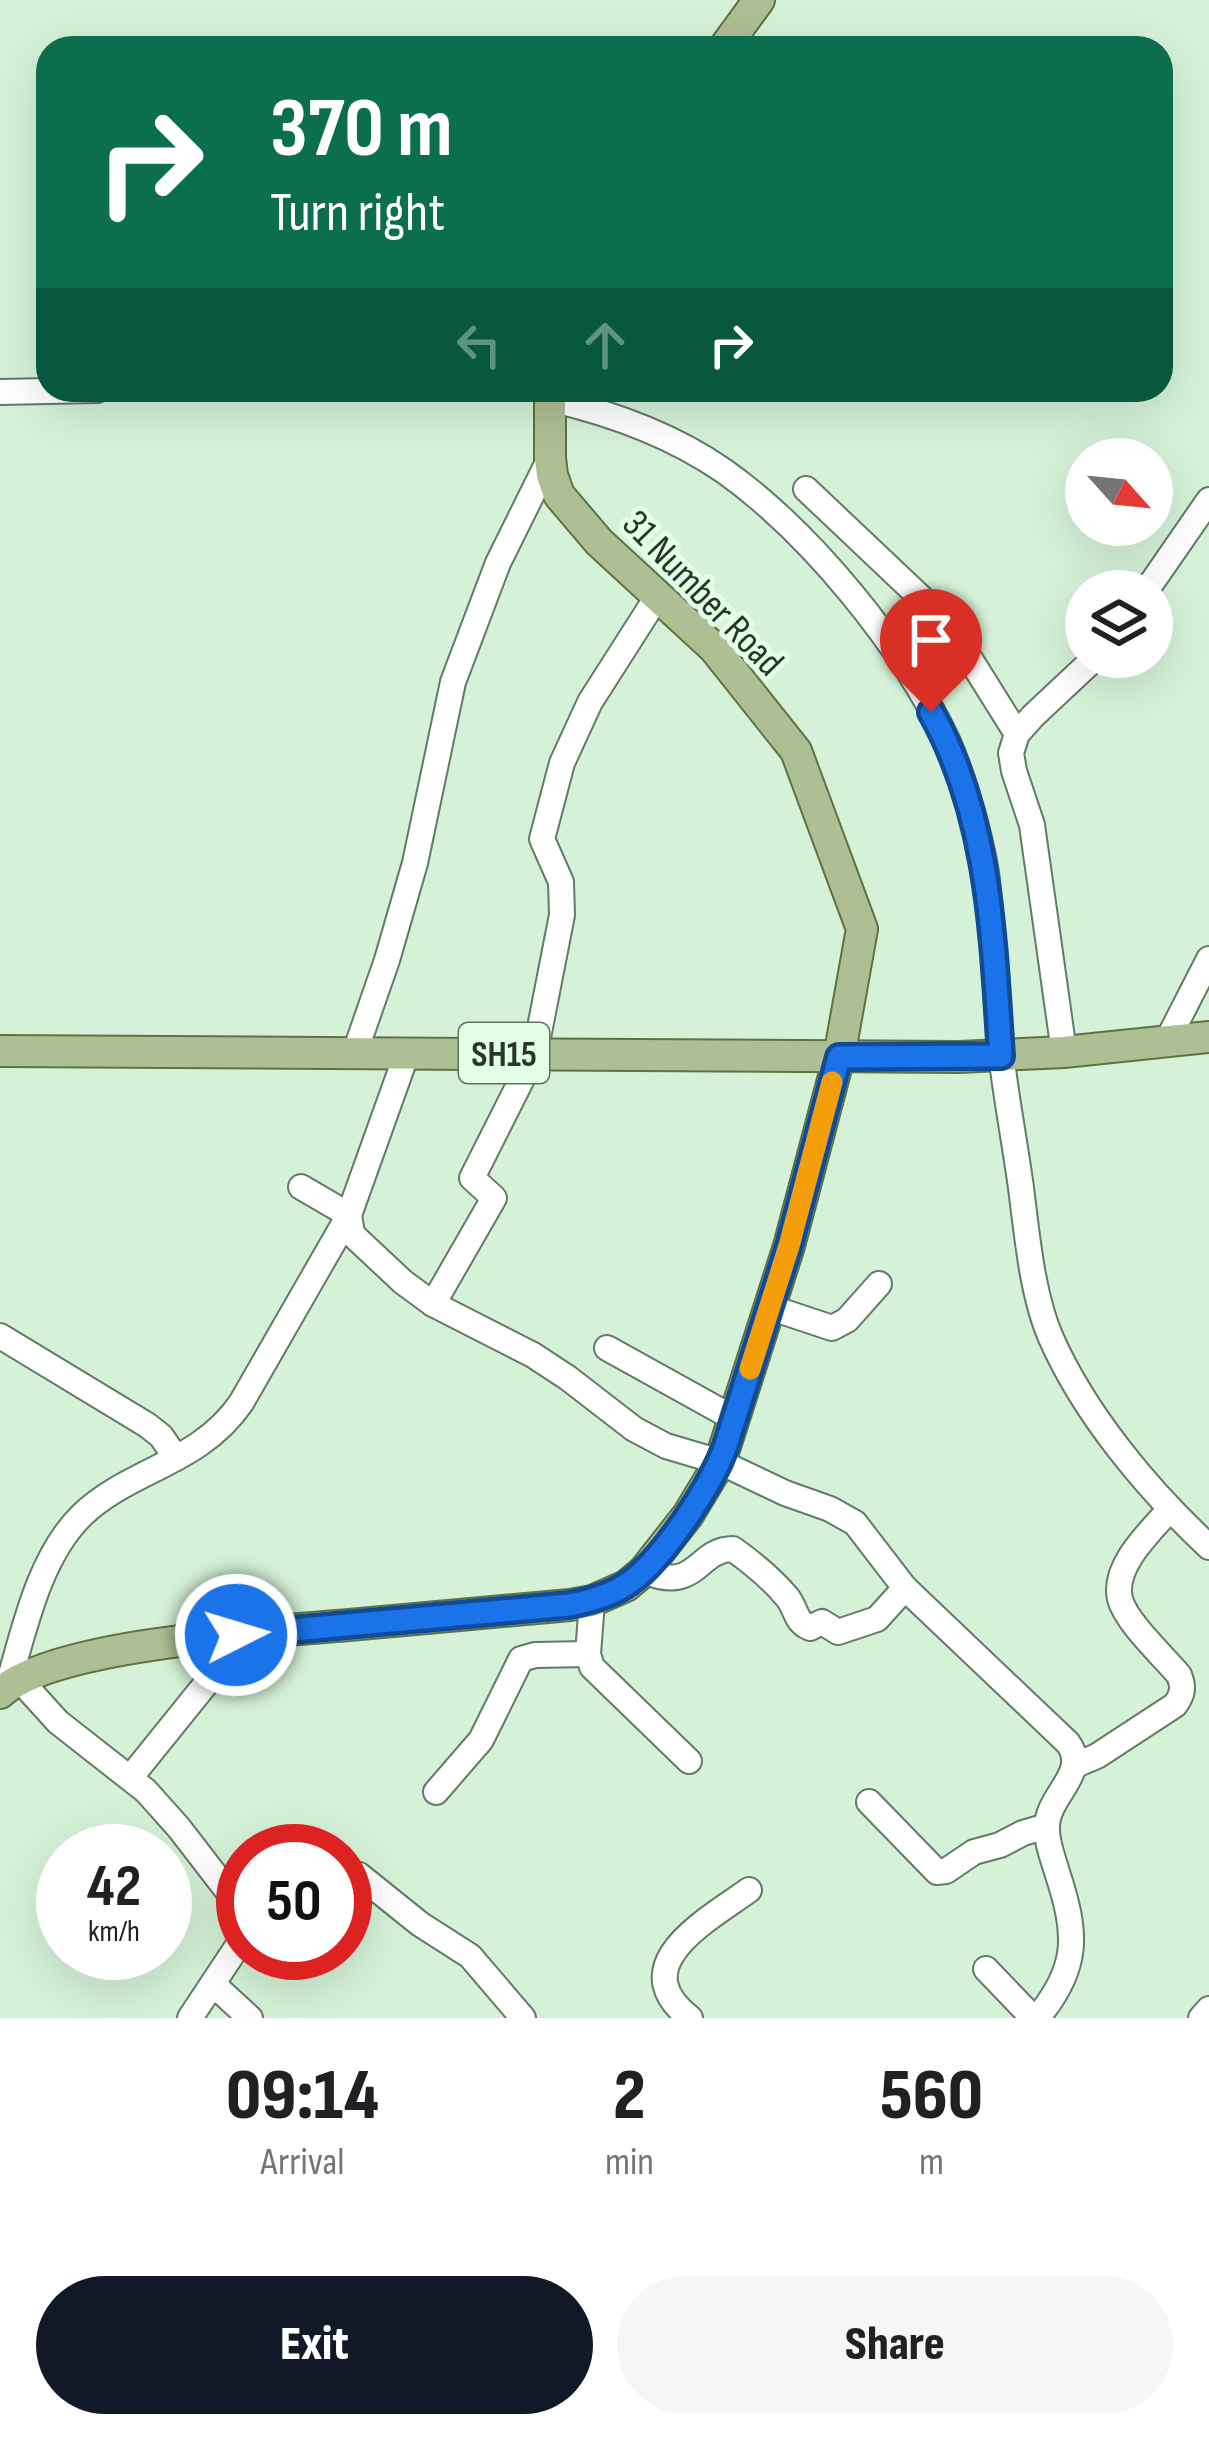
<!DOCTYPE html>
<html lang="en">
<head>
<meta charset="utf-8">
<style>
  :root { --surface:#fff; --page:#f6f6f6; --text:#202124; --muted:#757577; --accent:#111827 }
  body { margin:0; font-family:"Sofia Sans Condensed",sans-serif; background:var(--page); color:var(--text); height:100vh; display:flex; flex-direction:column; font-size:45px; white-space:nowrap }
  * { box-sizing:border-box; margin:0 }
  p { font-size:39px; color:var(--muted) }
  .icon { flex:none; width:66px; height:66px; fill:none; stroke:currentColor; stroke-width:2; stroke-linecap:round; stroke-linejoin:round }
  .map { position:relative; height:2018px; overflow:hidden }
  .sheet { display:flex; flex-direction:column; background:var(--surface); flex:1 }
  .sheet>* { flex:none }
  .top-card { position:absolute; left:36px; top:36px; width:1137px; height:366px; border-radius:36px; box-shadow:0 12px 48px #0002; background:#0b6e4f; color:#fff; overflow:hidden }
  .needle { width:78px; rotate:117deg }
  .buttons { position:absolute; left:1065px; top:438px; display:grid; gap:24px }
  .buttons a { display:grid; place-items:center; width:108px; height:108px; border-radius:50%; background:var(--surface); box-shadow:0 12px 48px #0002; font-size:60px }
  .speed { position:absolute; left:36px; top:1824px; display:flex; gap:24px; font-size:60px; font-weight:700; text-align:center }
  .speed>* { display:grid; place-content:center; width:156px; height:156px; border-radius:50%; background:var(--surface); box-shadow:0 12px 48px #0002; line-height:1 }
  .speed small { font-size:30px; font-weight:400 }
  .speed .limit { border:18px solid #d22; background:#fff; color:#111 }
  .pin { position:absolute; display:grid; place-items:center; width:102px; height:102px; color:#fff; margin:-123px -51px; border-radius:50% 50% 50% 0; rotate:-45deg; box-shadow:0 0 12px #0007 }
  .pin .icon { rotate:45deg }
  .me { position:absolute; width:132px; margin:-66px; rotate:85deg; stroke-linejoin:round; filter:drop-shadow(0 0 9px #0008) }
  .turn { display:flex; align-items:center; gap:42px; height:252px; padding:0 36px; font-size:54px }
  .turn .icon { width:156px; height:156px; stroke-width:2.5 }
  .turn b { display:block; font-size:84px; line-height:102px }
  .lanes { display:flex; align-items:center; height:114px; padding:0 36px; background:#0003; justify-content:center; gap:60px; direction:ltr }
  .lanes .off { opacity:.35 }
  .eta { display:flex; justify-content:space-evenly; align-items:center; height:204px; text-align:center }
  .eta b { font-size:72px; font-weight:800; line-height:84px }
  .button { display:flex; gap:24px; margin-top:auto; padding:24px 36px }
  .button a { flex:1; height:138px; border-radius:72px; background:var(--accent); color:#fff; font-size:48px; font-weight:800; line-height:138px; text-align:center }
  .button a+a { background:var(--page); color:var(--text) }
  .map>svg:first-child { display:block }
  .lines { fill:none; stroke-linecap:round; stroke-linejoin:round }
  .minor-casing { stroke:#627b65; stroke-width:28 }
  .major-casing { stroke:#5d7340; stroke-width:34 }
  .minor { stroke:#fff; stroke-width:24 }
  .major { stroke:#afbf94; stroke-width:30 }
  .route-casing { stroke:#114b97; stroke-width:30 }
  .route { stroke:#1a73e8; stroke-width:21 }
  .slow { stroke:#f59e0b; stroke-width:21 }
  .labels { text-anchor:middle; stroke-width:10; stroke-linejoin:round; paint-order:stroke }
  .shield { fill:#e2ffe5; stroke:#607162; stroke-width:3 }
  .shield-label { font-size:36px; font-weight:bold; fill:#29342a }
  .street-label { font-size:39px; fill:#29342a; stroke:#e2ffe5 }
</style>
</head>
<body>
<div class="map">
<svg width="1209" height="2018" viewBox="0 0 1209 2018">
  <rect width="100%" height="100%" fill="#d5f2d8"/>
  <g class="lines">
    <g class="minor-casing">
      <g id="minor">
        <path d="M0 392 97 390"/>
        <path d="M550 399C611 413 672 435 724 471 811 533 903 646 948 742 963 776 980 835 986 872 994 932 995 993 1001 1053 1006 1098 1015 1143 1021 1188 1027 1234 1032 1295 1051 1338 1085 1415 1148 1490 1209 1547"/>
        <path d="M806 489 937 613 952 630 1017 734"/>
        <path d="M1146 591 1209 500"/>
        <path d="M1167 1041 1209 959"/>
        <path d="M355 1052 387 960 415 863 453 682 498 563 550 458"/>
        <path d="M1064 1052 1032 825 1014 771 1011 753 1017 734 1033 716 1096 657"/>
        <path d="M301 1187 349 1215 352 1233 356 1238 403 1282 433 1304 533 1355 568 1378 634 1429 666 1446 720 1462 785 1493 830 1509 855 1523 905 1588 1068 1743C1090 1773 1047 1795 1047 1827 1046 1841 1053 1858 1057 1872 1077 1933 1080 1967 1037 2018"/>
        <path d="M433 1304 494 1198 472 1178 535 1053 562 915 561 882 542 839 562 763 590 702 657 597"/>
        <path d="M769 1307 832 1328 847 1320 879 1284"/>
        <path d="M0 1336 147 1425 161 1436 176 1458"/>
        <path d="M607 1348 735 1419"/>
        <path d="M644 1571C698 1594 696 1549 733 1549 751 1562 773 1580 787 1597 797 1609 794 1621 810 1628L822 1622 838 1632 877 1619 905 1588"/>
        <path d="M592 1601 588 1654 592 1667 689 1761"/>
        <path d="M19 1679 58 1722 146 1791 179 1828 243 1911"/>
        <path d="M8 1685C24 1630 39 1557 82 1515 130 1469 199 1464 241 1403L349 1215 407 1053"/>
        <path d="M1076 1765 1097 1756 1175 1705C1183 1694 1184 1687 1179 1675 1163 1656 1126 1622 1120 1599 1112 1566 1151 1531 1170 1509"/>
        <path d="M130 1778 205 1685"/>
        <path d="M436 1792 481 1740 521 1659 535 1655 588 1654"/>
        <path d="M869 1802 937 1872 946 1871 974 1852 1000 1845 1023 1833 1047 1826"/>
        <path d="M345 1875 353 1873 359 1875 420 1924 470 1956 523 2018"/>
        <path d="M986 1969 1033 2018"/>
        <path d="M213 1984 250 2018"/>
        <path d="M190 2018 243 1938"/>
        <path d="M690 2018C622 1965 708 1920 749 1890"/>
        <path d="M1201 2018 1209 2009"/>
      </g>
    </g>
    <g class="major-casing">
      <g id="major">
        <path d="M724 48 759 0"/>
        <path d="M0 1051 959 1057 1064 1052 1209 1037"/>
        <path d="M0 1693C54 1643 271 1632 349 1625 423 1618 496 1612 570 1605L592 1601 626 1586 644 1571 688 1515 720 1462 789 1246 839 1057 862 929 796 751 714 648 599 542 559 495 552 475 550 458V390"/>
      </g>
    </g>
    <use href="#minor" class="minor"/>
    <use href="#major" class="major"/>
  </g>
  <g class="lines">
    <g class="route-casing">
      <path id="route" d="M236 1635 569 1605C590 1601 613 1595 630 1582 664 1558 712 1484 726 1445L789 1246 839 1057 1001 1056C993 938 990 817 931 712"/>
    </g>
    <use href="#route" class="route"/>
    <path class="slow" d="M750 1369 789 1246 832 1082"/>
  </g>
  <g class="labels">
    <rect class="shield" x="459" y="1023" width="90" height="60" rx="9"/>
    <g class="shield-label">
      <text x="504" y="1066">SH15</text>
    </g>
    <g class="street-label">
      <text transform="translate(704 592) rotate(46)" y="14">31 Number Road</text>
    </g>
  </g>
</svg>
<div class="buttons">
<a><svg class="needle" viewBox="-14 -14 28 28"><path d="M0-13l5 13h-10z" fill="#e53935"/><path d="M0 13l5-13h-10z" fill="#757577"/></svg></a>
<a><svg class="icon" aria-label="layers" viewBox="0 0 24 24"><path d="M12 4l9 5-9 5-9-5zM3 14l9 5 9-5"/></svg></a>
</div>
<div class="speed"><div>42<small>km/h</small></div><div class="limit">50</div></div>
<div class="pin" style="left:931px;top:712px;background:#d93025"><svg class="icon" aria-label="arrive" viewBox="0 0 24 24"><path d="M6 21V4h12l-3 4 3 4H6"/></svg></div>
<svg class="me" style="left:236px;top:1635px" viewBox="-20 -20 40 40"><circle r="17" fill="#1a73e8" stroke="#fff" stroke-width="3"/><path d="M0-11L8 9 0 5-8 9z" fill="#fff"/></svg>
<div class="top-card">
<div class="turn"><svg class="icon" aria-label="right" viewBox="0 0 24 24"><path d="M7 20v-9h11M14 6l5 5-5 5"/></svg><div><b>370 m</b>Turn right</div></div>
<div class="lanes"><svg class="icon off" aria-label="left" viewBox="0 0 24 24"><path d="M17 20v-9H6M10 6l-5 5 5 5"/></svg><svg class="icon off" aria-label="ahead" viewBox="0 0 24 24"><path d="M12 20V5M6 11l6-6 6 6"/></svg><svg class="icon" aria-label="right" viewBox="0 0 24 24"><path d="M7 20v-9h11M14 6l5 5-5 5"/></svg></div>
</div>
</div>
<section class="sheet">
<div class="eta">
<div><b>09:14</b><p>Arrival</p></div>
<div><b>2</b><p>min</p></div>
<div><b>560</b><p>m</p></div>
</div>
<div class="button"><a>Exit</a><a>Share</a></div>
</section>
</body>
</html>
